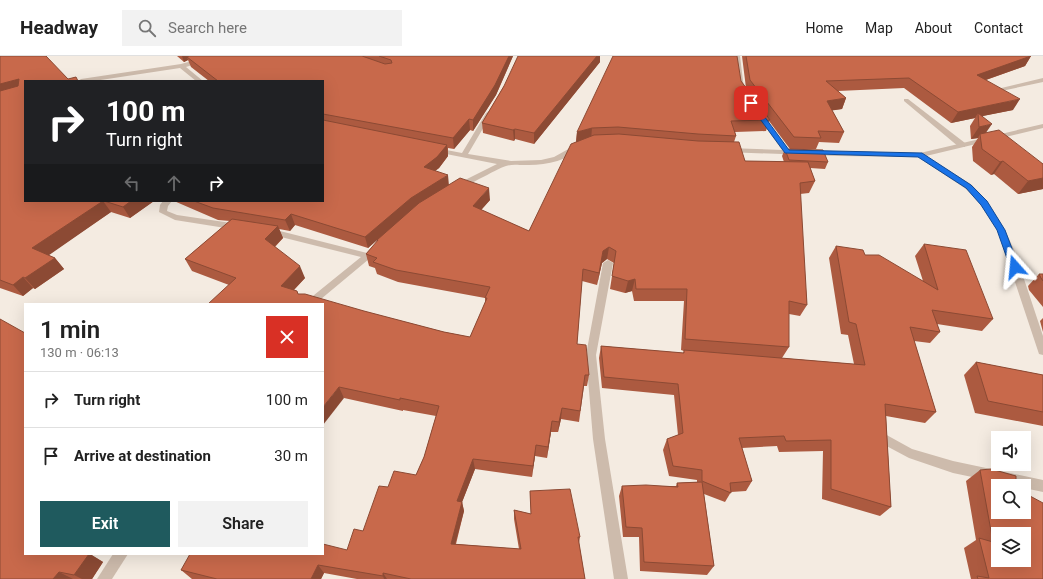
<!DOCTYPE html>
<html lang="en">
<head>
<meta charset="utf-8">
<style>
  :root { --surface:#fff; --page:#f2f2f2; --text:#222; --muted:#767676; --line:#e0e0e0; --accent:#1f5a5e }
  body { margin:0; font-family:Roboto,sans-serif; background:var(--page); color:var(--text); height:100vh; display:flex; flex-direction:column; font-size:15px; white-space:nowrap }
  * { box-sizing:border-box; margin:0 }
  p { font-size:13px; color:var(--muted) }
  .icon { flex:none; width:22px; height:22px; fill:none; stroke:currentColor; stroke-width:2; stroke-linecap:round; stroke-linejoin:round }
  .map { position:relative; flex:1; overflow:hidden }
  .details { position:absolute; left:24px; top:247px; width:300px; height:252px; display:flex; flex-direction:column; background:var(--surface); border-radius:0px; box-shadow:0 4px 16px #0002 }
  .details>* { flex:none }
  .top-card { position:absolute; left:24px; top:24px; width:300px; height:122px; border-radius:0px; box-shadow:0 4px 16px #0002; background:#202124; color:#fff; overflow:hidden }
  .controls { position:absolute; left:991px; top:375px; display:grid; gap:8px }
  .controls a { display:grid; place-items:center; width:40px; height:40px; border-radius:0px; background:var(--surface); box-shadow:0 4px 16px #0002; font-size:20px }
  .pin { position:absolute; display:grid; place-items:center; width:34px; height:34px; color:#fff; margin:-17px; border-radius:8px; box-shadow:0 2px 6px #0006 }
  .me { position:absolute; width:44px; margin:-22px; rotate:342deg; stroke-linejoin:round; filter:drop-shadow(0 0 3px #0008) }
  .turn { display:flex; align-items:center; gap:14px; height:84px; padding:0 16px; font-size:18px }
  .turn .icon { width:52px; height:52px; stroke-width:2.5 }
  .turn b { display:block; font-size:28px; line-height:34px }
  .lanes { display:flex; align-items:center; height:38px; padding:0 16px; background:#0003; justify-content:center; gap:20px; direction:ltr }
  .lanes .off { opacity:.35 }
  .round { display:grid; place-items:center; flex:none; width:42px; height:42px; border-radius:0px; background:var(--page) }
  .overview { display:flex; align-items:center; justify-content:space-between; height:68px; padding:0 16px }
  h1 { font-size:24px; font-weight:600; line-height:30px }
  .cta { display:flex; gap:8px; margin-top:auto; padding:8px 16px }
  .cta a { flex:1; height:46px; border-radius:0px; background:var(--accent); color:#fff; font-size:16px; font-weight:600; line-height:46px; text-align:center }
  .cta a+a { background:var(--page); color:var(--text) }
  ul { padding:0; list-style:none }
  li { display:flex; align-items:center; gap:12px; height:56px; padding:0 16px; border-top:1px solid var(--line) }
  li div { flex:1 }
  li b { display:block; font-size:15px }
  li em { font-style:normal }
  header { display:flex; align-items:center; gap:24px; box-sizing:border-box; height:56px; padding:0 20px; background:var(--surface); border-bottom:1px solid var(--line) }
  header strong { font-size:19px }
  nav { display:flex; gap:22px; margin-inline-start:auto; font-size:14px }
  .search { width:280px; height:36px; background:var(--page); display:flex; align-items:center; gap:10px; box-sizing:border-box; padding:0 14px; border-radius:0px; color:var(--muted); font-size:15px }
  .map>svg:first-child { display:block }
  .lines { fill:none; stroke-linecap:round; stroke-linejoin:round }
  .lane { fill:#cdbbac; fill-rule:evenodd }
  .street { fill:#cdbbac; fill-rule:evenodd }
  .wall { fill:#ac5a40; fill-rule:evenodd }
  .shaded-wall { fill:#8c4a34 }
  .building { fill:#c8694b; stroke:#8c4a34; fill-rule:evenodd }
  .route { fill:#1a73e8; stroke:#114b97 }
</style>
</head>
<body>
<header>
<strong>Headway</strong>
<div class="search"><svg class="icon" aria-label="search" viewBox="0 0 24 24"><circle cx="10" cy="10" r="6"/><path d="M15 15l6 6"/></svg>Search here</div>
<nav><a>Home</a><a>Map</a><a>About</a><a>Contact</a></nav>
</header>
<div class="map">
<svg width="1043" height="523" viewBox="0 0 1043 523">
  <rect width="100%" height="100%" fill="#f4ebe1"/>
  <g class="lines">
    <path class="lane" d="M904 43H908L965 87V91H959L904 45Z"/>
    <g class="street">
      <path d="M210 0H220L186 11 203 25H196L180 12 94 25H78L81 23 181 8Z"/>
      <path d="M734 0H740L744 33 739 32Z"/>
      <path d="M1043 22V26L992 37 989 35Z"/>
      <path d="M489 55 492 57 468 98 511 105 541 104 554 101 572 91 581 89 582 91C567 105 544 110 524 109 519 109 511 108 506 110 496 113 460 135 453 134V130L497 108 436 96 432 94 436 92 462 97 486 57Z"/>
      <path d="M760 57 762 58 789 94 920 97 1043 68V72L926 100 972 129 987 145 1005 174 1015 196 1043 280V299L1039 298 1005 196 997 174 981 149 966 133 918 101 837 100 725 96 724 94 728 92 782 94 757 59Z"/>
      <path d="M163 145H172L168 150 167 155 177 159 238 168 242 171 238 174 175 164 159 156 160 149Z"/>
      <path d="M268 172 367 197 377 190 381 193 315 248H303L361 201 265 177 264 175Z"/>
      <path d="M608 204 613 207 596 299 605 383 628 523H614L593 383 586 299 603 207Z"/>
      <path d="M883 377 912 393 953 405 1043 424V436L1024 432V430H1015L953 417 909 402 879 386 877 382 879 378Z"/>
      <path d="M113 498H128L112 523H97Z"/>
    </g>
  </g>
  <g class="wall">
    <path d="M0 0 68 23 25 145H154L130 162 111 156 48 199 55 202 64 213 35 233 33 232 23 240 0 232Z"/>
    <path d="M177 0H513L496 39 473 75 470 74 454 93 448 92V100L439 112 435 115 449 129 490 144 481 154 529 175 576 86 577 76 741 25 746 32 742 0H1031L1025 10 986 24 1013 54 982 60 986 77 1043 108V133L1018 138 994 118 991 119 973 105 972 91 978 82 971 83 970 70 975 62 951 67 904 32 838 35 846 42 842 53 832 54 844 76 839 87 819 86 816 93H790L769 65 766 75 735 76 736 80 734 86 745 105 784 106 782 100 785 93 828 106 825 113 810 112 815 125 809 137 800 138 807 249 800 260 789 258V291L782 302 854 308 848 279 841 278 829 202 836 190 865 199 923 225 915 200 924 188 993 263 982 275 937 268 940 276 930 287 914 285 936 356 925 367 886 360 891 451 880 460 822 443 823 395 779 396 777 390 742 392 752 425 746 435 731 436 725 446 704 438 714 510 707 519 640 515 639 481H623L619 440 622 430H676L677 427 697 426V424L669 420 663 394 667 383 678 379 674 339 602 332 599 302 601 290 683 297 684 295 681 294 684 245H634L632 235 625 237 610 233 614 207 607 203 602 207 597 229 582 225 577 288 589 319 587 330H584L579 366 561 363 558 376H551L547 402 535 400 532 421 475 413 462 446 464 455 456 488 519 493 514 463V454L531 458 530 435 580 481 579 487 585 523H357L324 517 321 523H192L181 514 347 494 363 475 388 431 416 419 424 401 436 360 403 354V355L344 342 229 229 192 215 185 203 230 165 218 164 174 145H323V25H209L191 11 188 4 184 6ZM295 169 368 192 377 184V186L366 198 369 210 375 212 377 218 398 226 485 242V247L470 281 444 276 298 238 294 234 305 222 275 191 283 182 279 173 290 175Z"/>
    <path d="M597 0H600V6L534 88 515 83 514 85 483 77 482 67 504 30Z"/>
    <path d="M1039 218H1043V251L1029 234 1028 230Z"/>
    <path d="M1043 262V276L1040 265Z"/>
    <path d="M976 306 1043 319V370L975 357 964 319Z"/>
    <path d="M980 414 1016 426 1043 523H971L964 492 976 484 966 425Z"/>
    <path d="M25 498H90L103 506 92 523H0Z"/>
  </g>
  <g class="shaded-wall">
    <path d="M182 0H204L187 1 188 4 184 6Z"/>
    <path d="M509 0H513L496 39 473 75V64Z"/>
    <path d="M597 0H600V6L534 88V77Z"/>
    <path d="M1031 0 1025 10 971 29 977 19Z"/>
    <path d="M19 23 25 32 0 40V28Z"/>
    <path d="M846 42 842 53 822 56 827 45Z"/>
    <path d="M1020 43 1013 54 978 61V57L975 62 951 67 958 56Z"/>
    <path d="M469 63 470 74 454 93 453 82Z"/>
    <path d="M992 68 983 81 980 78 978 82 971 83 979 71Z"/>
    <path d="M592 72 591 84 576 87 577 76Z"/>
    <path d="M515 73V83L514 85 513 74Z"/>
    <path d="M447 89 448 100 439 112 426 122 424 111Z"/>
    <path d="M1003 105 994 118 991 119 1000 106Z"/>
    <path d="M448 119 449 130 413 153 368 192 365 181 411 142Z"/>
    <path d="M1043 122V133L1018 138 1028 125Z"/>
    <path d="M489 132 490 144 474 162 473 150Z"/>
    <path d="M103 145 111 156 42 204 32 192Z"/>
    <path d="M131 145H154L130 162 123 151Z"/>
    <path d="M291 158 295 169 290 175 285 164Z"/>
    <path d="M278 170 283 182 270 195 265 183Z"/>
    <path d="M609 191 607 203 602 207 597 229 603 195Z"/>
    <path d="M55 202 64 213 35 233 25 222Z"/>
    <path d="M300 210 305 222 286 242 281 230Z"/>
    <path d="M23 221 33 232 23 240 13 229Z"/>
    <path d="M635 223 632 235 625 237 628 225Z"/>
    <path d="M339 331 344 342 323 369V351Z"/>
    <path d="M562 352 561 363 558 376 559 366Z"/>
    <path d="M552 365 551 376 547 402 548 391Z"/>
    <path d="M536 389 535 400 532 421 533 410Z"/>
    <path d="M473 403 475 413 459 454 457 445Z"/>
    <path d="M462 446 464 455 453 496 451 488Z"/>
    <path d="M89 498H90L103 506 92 523H82L74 519Z"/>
    <path d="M318 509 324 517 321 523H311Z"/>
    <path d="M59 516 73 523H53Z"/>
    <path d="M383 517 387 523H384L383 520Z"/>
  </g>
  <g class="building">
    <path d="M0 0H46L68 23 76 21 78 25H25V145H103L32 192 55 202 25 222 23 221 13 229 0 224V35L18 30 19 23 0 28Z"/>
    <path d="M189 0H362L385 8 392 7 391 4 379 0H509L495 29 473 64 469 63 453 82 323 58V25H218L187 1Z"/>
    <path d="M518 0H597L534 77 515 73 513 74 482 67 504 30Z"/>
    <path d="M613 0H737L741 25 770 64 731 65 736 80 698 78 618 71 592 72 577 76Z"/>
    <path d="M746 0H1031L977 19 1020 43 958 56 909 22 826 25 846 42 827 45 844 76 818 75 821 82 794 81 750 24Z"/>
    <path d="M978 57 992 68 979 71Z"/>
    <path d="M323 64 447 89 437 101 424 111 448 119 411 142 365 181 291 158 285 164 213 152 194 145H323Z"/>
    <path d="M999 74 1043 108V122L1028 125 1003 105 1000 106 982 93 980 78Z"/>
    <path d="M619 78 698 85 739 86 745 105 808 106 815 125 800 127 807 249 789 245V291L685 283 687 233H636L635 223 628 225 612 220 616 195 609 191 603 195 599 217 583 213 577 288 586 289 589 319H585L580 355 562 352 559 366 552 365 548 391 536 389 533 410 473 403 457 445 462 446 451 488 521 493 514 454 531 458 530 435 570 433 580 481H578L585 523H411L383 517V520L318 509 311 523H217L181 514 190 498H323V488L347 494 354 473 363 475 379 430 388 431 394 415 416 419 424 401 439 350 400 342V344L339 331 323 351V248H208L236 222 185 203 232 163 278 170 265 183 300 210 281 230 297 235 298 238H305L364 255 444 276 470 281 487 242H485L490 231 396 214 373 206 377 202 366 198 378 184H377L419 147 460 122 489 132 473 150 529 175 571 88 594 79Z"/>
    <path d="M785 93 823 94 828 106 789 104Z"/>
    <path d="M104 145H131L123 151Z"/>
    <path d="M924 188 966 194 993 263 932 254 940 276 910 271 936 356 885 348 891 451 831 433V384L786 385 784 380 739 382 752 425 730 427 731 437 702 425V414L673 410 667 383 683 377 678 328 604 321 601 290 684 297V294L865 309 856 268 849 266 836 190 863 194 865 199H879L938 234Z"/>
    <path d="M1039 218H1043V225L1041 222Z"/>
    <path d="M0 263 25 277V498H89L74 519 59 516 53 523H0Z"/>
    <path d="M976 306 1043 319V356L988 345Z"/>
    <path d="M991 413 1016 420V426L1020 430H998V456H1024V434L1030 440 1043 447V523H978L977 520 989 522 979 482 993 486 980 414ZM998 478H1024V504H998Z"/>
    <path d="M702 426 714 510 644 506 642 472 626 471 622 430 646 429 678 431 677 427Z"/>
  </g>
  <path class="route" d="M749 45H753L789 94 922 97 971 129 987 145 1005 174 1019 211 1018 213H1012L1010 211 997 174 981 149 966 132 918 101 785 97 749 48Z"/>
</svg>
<div class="controls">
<a><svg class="icon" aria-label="sound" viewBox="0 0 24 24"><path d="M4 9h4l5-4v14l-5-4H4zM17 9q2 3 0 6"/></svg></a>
<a><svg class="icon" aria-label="search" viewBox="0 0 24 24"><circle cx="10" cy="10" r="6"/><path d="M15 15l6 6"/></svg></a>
<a><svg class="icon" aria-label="layers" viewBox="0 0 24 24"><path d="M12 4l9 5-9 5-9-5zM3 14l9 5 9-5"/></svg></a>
</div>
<div class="pin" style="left:751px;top:47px;background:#d93025"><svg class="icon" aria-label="arrive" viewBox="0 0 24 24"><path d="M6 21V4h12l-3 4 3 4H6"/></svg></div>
<svg class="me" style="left:1015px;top:211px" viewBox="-20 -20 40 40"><path d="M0-17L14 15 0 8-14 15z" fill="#1a73e8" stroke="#fff" stroke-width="4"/></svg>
<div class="top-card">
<div class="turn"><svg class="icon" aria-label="right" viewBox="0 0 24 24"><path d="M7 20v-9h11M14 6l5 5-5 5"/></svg><div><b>100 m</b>Turn right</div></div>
<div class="lanes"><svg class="icon off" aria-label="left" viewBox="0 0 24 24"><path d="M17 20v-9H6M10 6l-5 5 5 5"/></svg><svg class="icon off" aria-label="ahead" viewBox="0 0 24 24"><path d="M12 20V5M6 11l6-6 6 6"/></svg><svg class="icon" aria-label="right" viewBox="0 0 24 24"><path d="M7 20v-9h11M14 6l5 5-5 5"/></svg></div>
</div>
<section class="details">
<div class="overview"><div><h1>1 min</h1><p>130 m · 06:13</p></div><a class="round" style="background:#d93025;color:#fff"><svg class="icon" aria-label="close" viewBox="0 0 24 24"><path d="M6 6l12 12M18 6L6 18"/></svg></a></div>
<ul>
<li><svg class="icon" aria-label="right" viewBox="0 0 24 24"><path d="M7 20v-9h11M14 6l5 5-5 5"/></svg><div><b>Turn right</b></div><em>100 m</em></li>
<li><svg class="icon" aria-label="arrive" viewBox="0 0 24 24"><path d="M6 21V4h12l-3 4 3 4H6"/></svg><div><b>Arrive at destination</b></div><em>30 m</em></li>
</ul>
<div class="cta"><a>Exit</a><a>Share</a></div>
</section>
</div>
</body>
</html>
